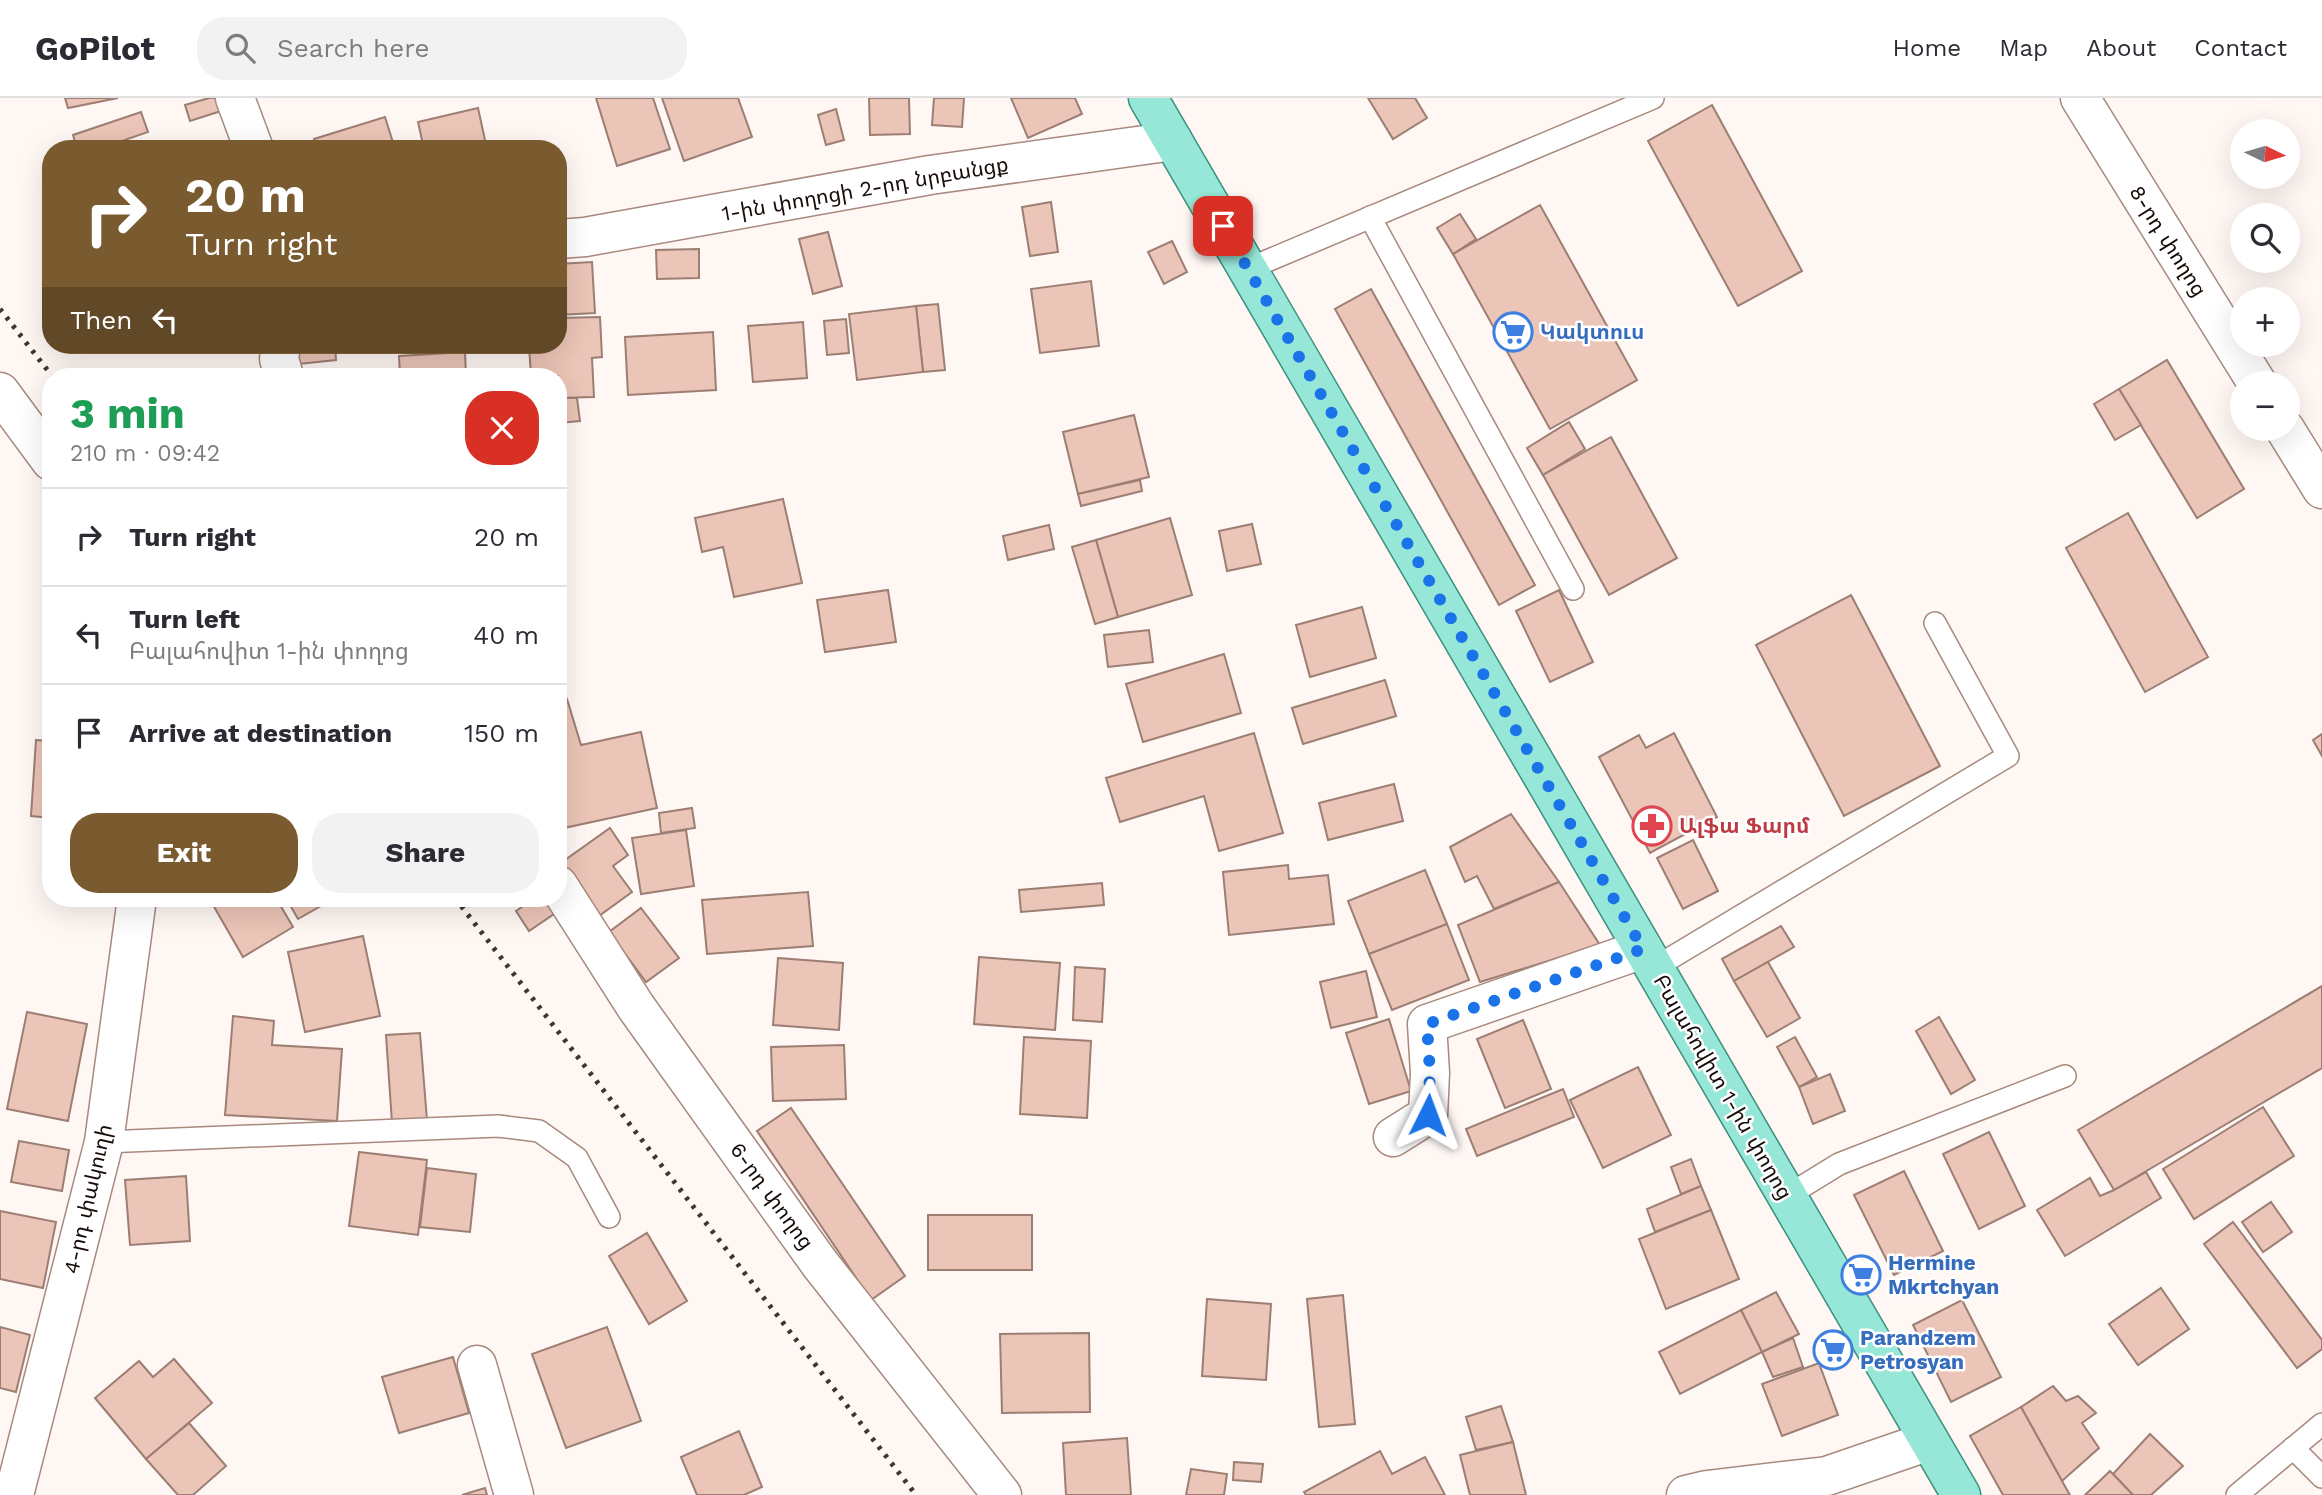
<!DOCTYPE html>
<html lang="en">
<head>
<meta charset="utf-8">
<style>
  :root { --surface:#fff; --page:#f2f2f3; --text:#2b2b33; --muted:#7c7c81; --line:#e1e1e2; --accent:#7a5b30 }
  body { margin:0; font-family:"Work Sans","Noto Sans Armenian",sans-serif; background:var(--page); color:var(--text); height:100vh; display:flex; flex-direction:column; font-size:26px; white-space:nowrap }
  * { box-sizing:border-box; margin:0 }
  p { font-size:23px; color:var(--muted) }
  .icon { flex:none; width:38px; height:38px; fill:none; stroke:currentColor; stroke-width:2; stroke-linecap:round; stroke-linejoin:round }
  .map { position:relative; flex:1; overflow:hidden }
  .drawer { position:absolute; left:42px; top:270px; width:525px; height:539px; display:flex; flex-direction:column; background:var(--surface); border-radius:28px; box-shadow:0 7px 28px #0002 }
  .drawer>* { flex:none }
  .banner { position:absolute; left:42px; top:42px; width:525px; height:214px; border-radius:28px; box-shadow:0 7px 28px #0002; background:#7a5b30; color:#fff; overflow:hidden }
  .needle { width:46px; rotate:95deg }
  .controls { position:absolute; left:2230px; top:21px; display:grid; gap:14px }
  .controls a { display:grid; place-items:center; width:70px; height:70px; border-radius:50%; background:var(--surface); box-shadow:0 7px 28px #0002; font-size:35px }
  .pin { position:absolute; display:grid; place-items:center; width:60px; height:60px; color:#fff; margin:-30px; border-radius:14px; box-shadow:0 4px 10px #0006 }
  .me { position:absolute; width:77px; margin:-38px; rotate:3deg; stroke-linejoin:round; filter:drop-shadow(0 0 5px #0008) }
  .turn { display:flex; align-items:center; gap:24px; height:147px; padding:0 28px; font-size:32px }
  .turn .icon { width:91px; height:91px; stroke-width:2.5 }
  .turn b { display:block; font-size:49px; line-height:60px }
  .then { display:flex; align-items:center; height:66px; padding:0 28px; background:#0003; gap:14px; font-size:26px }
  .round { display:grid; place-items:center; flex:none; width:74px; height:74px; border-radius:28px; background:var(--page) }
  .summary { display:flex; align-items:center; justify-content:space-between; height:119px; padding:0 28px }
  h1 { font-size:42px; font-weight:700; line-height:52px; color:#1e9e55 }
  .action { display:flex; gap:14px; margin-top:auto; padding:14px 28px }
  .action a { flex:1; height:80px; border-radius:28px; background:var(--accent); color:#fff; font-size:28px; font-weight:700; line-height:80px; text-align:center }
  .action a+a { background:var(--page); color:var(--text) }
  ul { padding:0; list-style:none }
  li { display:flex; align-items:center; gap:21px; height:98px; padding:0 28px; border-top:2px solid var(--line) }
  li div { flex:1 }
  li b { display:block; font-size:26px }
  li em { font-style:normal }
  header { display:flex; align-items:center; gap:42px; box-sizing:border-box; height:98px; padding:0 35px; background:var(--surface); border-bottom:2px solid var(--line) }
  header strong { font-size:33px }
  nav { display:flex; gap:38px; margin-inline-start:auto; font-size:24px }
  .search { width:490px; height:63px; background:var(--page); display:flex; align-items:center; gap:18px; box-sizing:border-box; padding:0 24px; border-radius:28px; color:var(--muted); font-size:26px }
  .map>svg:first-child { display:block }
  .building { fill:#ebc5b7; stroke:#9d7e73; stroke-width:2 }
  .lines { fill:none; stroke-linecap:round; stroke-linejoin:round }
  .service-casing { stroke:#a8897e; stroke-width:24 }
  .minor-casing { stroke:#a8897e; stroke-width:41 }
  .tertiary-casing { stroke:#a8897e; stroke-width:41 }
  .primary-casing { stroke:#3c907d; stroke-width:41 }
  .service { stroke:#fff; stroke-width:21 }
  .minor { stroke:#fff; stroke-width:38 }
  .tertiary { stroke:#fff; stroke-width:38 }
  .primary { stroke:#96e7d7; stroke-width:38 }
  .rail { stroke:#3e3430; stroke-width:5; stroke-dasharray:3.5 7; stroke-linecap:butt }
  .route { stroke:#1a73e8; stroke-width:12; stroke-dasharray:0 21.6 }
  .labels { text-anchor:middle; stroke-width:5; stroke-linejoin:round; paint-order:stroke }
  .street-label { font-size:21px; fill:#160b07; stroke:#fff }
  .shop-label { font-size:21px; font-weight:bold; fill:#366cbe; stroke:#fff; text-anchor:start }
  .health-label { font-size:21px; font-weight:bold; fill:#be3a42; stroke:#fff; text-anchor:start }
</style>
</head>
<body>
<header>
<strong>GoPilot</strong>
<div class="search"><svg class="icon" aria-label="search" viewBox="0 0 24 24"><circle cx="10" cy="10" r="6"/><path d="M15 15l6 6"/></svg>Search here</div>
<nav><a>Home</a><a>Map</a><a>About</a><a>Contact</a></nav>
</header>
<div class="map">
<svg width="2322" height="1397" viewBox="0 0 2322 1397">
  <rect width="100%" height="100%" fill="#fef7f4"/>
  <g class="building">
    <path d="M65 0H118L68 10Z"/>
    <path d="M209 0H217L221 13 190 23 185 7Z"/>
    <path d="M596 0H653L670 51 617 68Z"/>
    <path d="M662 0H738L752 39 684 63Z"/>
    <path d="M869 0H909L910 36 870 37Z"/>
    <path d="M934 0H964L962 29 932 27Z"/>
    <path d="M1011 0H1075L1082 16 1028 40Z"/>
    <path d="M1368 0H1415L1427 20 1393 41Z"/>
    <path d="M1712 7 1802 173 1738 208 1648 43Z"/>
    <path d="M478 10 487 51H424L418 24Z"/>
    <path d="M836 11 844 42 826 47 818 17Z"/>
    <path d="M141 14 148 34 99 51H77L73 37Z"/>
    <path d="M385 19 395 51H317L314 41Z"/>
    <path d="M1051 104 1058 154 1030 158 1022 109Z"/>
    <path d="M1540 107 1637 282 1550 331 1453 156Z"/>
    <path d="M1460 116 1476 141 1453 156 1437 130Z"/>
    <path d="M828 134 842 188 813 196 799 141Z"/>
    <path d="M1172 143 1187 174 1164 186 1148 154Z"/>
    <path d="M699 151V180L657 181 656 152Z"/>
    <path d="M592 164 595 215 559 217 558 166Z"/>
    <path d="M1091 183 1099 248 1040 255 1031 191Z"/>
    <path d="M1371 191 1535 487 1499 507 1335 211Z"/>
    <path d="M938 206 945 272 923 274 916 208Z"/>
    <path d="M916 208 923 274 857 282 849 216Z"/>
    <path d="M600 219 602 259 592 260 594 299 558 300V278H531L529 248 558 247V220Z"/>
    <path d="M846 221 849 255 827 257 824 223Z"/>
    <path d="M803 224 807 280 753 284 748 228Z"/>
    <path d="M713 234 716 292 628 297 625 239Z"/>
    <path d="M296 247H335L336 262 299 266Z"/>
    <path d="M465 254 466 278H400L399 258Z"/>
    <path d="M2167 262 2244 391 2197 420 2119 291Z"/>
    <path d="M2119 291 2141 327 2115 342 2094 306Z"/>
    <path d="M558 300H577L580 323 558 325Z"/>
    <path d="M1134 317 1149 379 1078 396 1063 334Z"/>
    <path d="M1569 324 1585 351 1543 377 1527 350Z"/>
    <path d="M1611 339 1677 460 1609 497 1543 377Z"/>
    <path d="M1140 382 1142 393 1081 408 1078 396Z"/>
    <path d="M783 401 802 485 734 499 723 449 702 454 695 420Z"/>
    <path d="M2128 415 2208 559 2145 594 2066 450Z"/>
    <path d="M1170 420 1192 497 1118 519 1096 442Z"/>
    <path d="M1252 426 1261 466 1227 473 1219 433Z"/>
    <path d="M1049 427 1054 451 1008 462 1003 438Z"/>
    <path d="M1096 442 1118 519 1095 526 1072 449Z"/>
    <path d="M888 492 896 544 825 554 817 502Z"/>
    <path d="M1559 492 1593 564 1550 584 1516 513Z"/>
    <path d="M1851 497 1940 668 1844 718 1756 547Z"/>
    <path d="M1362 509 1376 560 1310 579 1296 527Z"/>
    <path d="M1149 532 1153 564 1108 569 1104 537Z"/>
    <path d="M1224 556 1241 615 1143 644 1126 586Z"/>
    <path d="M1385 582 1396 618 1303 646 1292 610Z"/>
    <path d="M567 601 581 647 641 634 657 710 564 730 558 704V604Z"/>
    <path d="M1254 635 1283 735 1219 753 1204 698 1120 724 1106 680Z"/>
    <path d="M1674 635 1717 719 1650 755 1599 659 1639 637 1646 650Z"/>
    <path d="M2322 636V658L2313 642Z"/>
    <path d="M36 642 51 643V720L31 718Z"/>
    <path d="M1394 686 1403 723 1328 742 1319 705Z"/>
    <path d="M692 710 695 730 661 735 659 715Z"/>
    <path d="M1511 716 1559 784 1494 811 1477 778 1465 784 1450 749Z"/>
    <path d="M610 730 628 757 613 768 632 794 592 823 558 775V767Z"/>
    <path d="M686 732 694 788 641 796 632 740Z"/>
    <path d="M1693 742 1718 793 1683 811 1657 760Z"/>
    <path d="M1288 767 1289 781 1328 777 1334 826 1229 837 1223 774Z"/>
    <path d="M1425 772 1447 826 1369 856 1348 803Z"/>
    <path d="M1559 784 1600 847 1480 884 1458 827Z"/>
    <path d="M1102 785 1104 807 1021 814 1019 792Z"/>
    <path d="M808 794 813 848 707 856 702 802Z"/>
    <path d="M209 800H276L293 829 243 859Z"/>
    <path d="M286 800H335L298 821Z"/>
    <path d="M535 800H543L554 816 529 833 516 813Z"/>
    <path d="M641 810 679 860 646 884 609 834Z"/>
    <path d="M1447 826 1469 882 1392 912 1369 856Z"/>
    <path d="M1781 828 1794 849 1734 883 1722 861Z"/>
    <path d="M363 838 380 918 305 934 288 854Z"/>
    <path d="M979 859 1060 865 1055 932 974 926Z"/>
    <path d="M778 860 843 865 839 932 773 927Z"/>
    <path d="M1768 864 1800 920 1767 939 1734 883Z"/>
    <path d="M1075 869 1105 871 1102 924 1073 922Z"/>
    <path d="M1366 873 1377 919 1331 930 1320 884Z"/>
    <path d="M2322 888V970L2114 1092 2078 1032Z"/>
    <path d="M27 914 87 926 68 1023 7 1011Z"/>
    <path d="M233 918 274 923 272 947 342 951 337 1023 225 1017Z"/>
    <path d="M1939 919 1975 982 1951 996 1916 933Z"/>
    <path d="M1389 921 1411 993 1369 1006 1346 935Z"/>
    <path d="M1523 922 1551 991 1505 1010 1477 941Z"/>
    <path d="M420 935 427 1022 392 1025 386 937Z"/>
    <path d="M1024 939 1091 943 1087 1020 1020 1016Z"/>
    <path d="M1795 939 1817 979 1799 989 1777 949Z"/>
    <path d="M844 947 846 1001 773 1003 771 949Z"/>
    <path d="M1638 969 1671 1037 1603 1070 1570 1002Z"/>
    <path d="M1830 976 1845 1013 1813 1026 1799 989Z"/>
    <path d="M1563 991 1574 1019 1477 1058 1466 1031Z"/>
    <path d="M2263 1009 2294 1058 2194 1121 2163 1071Z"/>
    <path d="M791 1010 905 1178 871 1202 757 1033Z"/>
    <path d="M1989 1034 2025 1108 1979 1131 1943 1056Z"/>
    <path d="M19 1043 69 1052 62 1093 11 1084Z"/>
    <path d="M359 1054 427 1062 418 1137 349 1128Z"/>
    <path d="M1691 1061 1701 1088 1681 1096 1671 1069Z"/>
    <path d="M427 1070 476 1076 470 1134 420 1129Z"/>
    <path d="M1904 1073 1943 1153 1894 1177 1854 1097Z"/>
    <path d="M2146 1074 2161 1100 2065 1158 2037 1112 2090 1080 2100 1098 2114 1092Z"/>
    <path d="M186 1078 190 1143 130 1147 125 1082Z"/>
    <path d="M1701 1088 1711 1112 1655 1134 1647 1111Z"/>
    <path d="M2271 1104 2292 1134 2263 1154 2242 1124Z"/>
    <path d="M1711 1112 1739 1181 1666 1211 1639 1141Z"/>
    <path d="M0 1113 56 1124 43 1190 0 1181Z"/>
    <rect x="928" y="1117" width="104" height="55"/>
    <path d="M2233 1124 2322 1242V1251L2297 1270 2204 1146Z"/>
    <path d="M647 1135 687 1203 649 1226 609 1158Z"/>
    <path d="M2161 1190 2189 1231 2138 1267 2109 1226Z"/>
    <path d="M1776 1194 1799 1236 1762 1254 1741 1212Z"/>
    <path d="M1343 1197 1355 1326 1319 1329 1307 1201Z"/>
    <path d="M1207 1201 1271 1206 1266 1282 1202 1278Z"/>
    <path d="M1962 1202 2001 1279 1951 1304 1913 1227Z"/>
    <path d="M1741 1212 1762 1254 1680 1296 1659 1254Z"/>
    <path d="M0 1229 30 1237 16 1294 0 1290Z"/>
    <path d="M607 1229 641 1323 566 1350 532 1256Z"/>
    <path d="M1089 1235 1090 1314 1002 1315 1000 1236Z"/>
    <path d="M1793 1240 1803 1269 1773 1279 1762 1254Z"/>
    <path d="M453 1259 469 1315 399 1335 382 1279Z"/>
    <path d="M174 1261 212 1305 146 1361 95 1300 139 1263 153 1279Z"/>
    <path d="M1819 1265 1838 1317 1782 1338 1762 1286Z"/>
    <path d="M2053 1288 2066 1303 2078 1298 2096 1315 2082 1325 2099 1350 2062 1383 2021 1309Z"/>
    <path d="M1501 1308 1513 1344 1476 1352 1466 1319Z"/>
    <path d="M2021 1309 2062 1383 2070 1397H2003L1970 1338Z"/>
    <path d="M189 1325 226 1368 193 1397H178L146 1361Z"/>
    <path d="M739 1333 762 1389 744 1397H697L681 1359Z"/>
    <path d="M2150 1336 2183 1368 2151 1397H2133L2113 1376Z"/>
    <path d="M1127 1340 1131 1397H1066L1063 1345Z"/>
    <path d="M1513 1344 1526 1397H1470L1460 1357Z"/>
    <path d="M1380 1353 1392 1376 1425 1359 1445 1397H1306L1304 1394Z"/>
    <path d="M1234 1364 1263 1366 1261 1384 1233 1382Z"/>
    <path d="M1191 1371 1227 1376 1224 1397H1186Z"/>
    <path d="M2110 1373 2133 1397H2085Z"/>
    <path d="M485 1390 487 1397H462Z"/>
  </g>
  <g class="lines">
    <g class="service-casing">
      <g id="service">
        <path d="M1370 119 1573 491"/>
        <path d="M1248 171 1653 0"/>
        <path d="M1654 870 2008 658 1935 525"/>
        <path d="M104 1044 498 1028 539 1033 577 1060 609 1119"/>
        <path d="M1787 1098 1839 1066 2065 978"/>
        <path d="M2293 1350 2322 1379"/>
        <path d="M2237 1397 2322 1326"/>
      </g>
    </g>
    <g class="minor-casing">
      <g id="minor">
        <path d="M235 0 254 51"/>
        <path d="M2080 0 2257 285"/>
        <path d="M558 141 585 139 930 77 1173 43"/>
        <path d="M281 247 279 261 284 278"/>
        <path d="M0 294 51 363"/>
        <path d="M2285 331 2322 391"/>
        <path d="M558 787 636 909 820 1166 1002 1397"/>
        <path d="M1393 1039 1428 1017 1430 975 1427 926 1643 851"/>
        <path d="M477 1267 514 1397"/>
        <path d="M14 1397 104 1044 137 800"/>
      </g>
    </g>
    <g class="tertiary-casing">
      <path id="tertiary" d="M1686 1397 1707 1392 1827 1378 1929 1343"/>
    </g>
    <g class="primary-casing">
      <path id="primary" d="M1148 0 1961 1397"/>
    </g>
    <use href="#service" class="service"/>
    <use href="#minor" class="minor"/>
    <use href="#tertiary" class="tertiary"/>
    <use href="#primary" class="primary"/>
    <g class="rail">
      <path d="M0 211 52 278"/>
      <path d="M455 800 916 1397"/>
    </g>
  </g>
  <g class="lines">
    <path class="route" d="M1223 128 1643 851 1427 926 1430 975 1428 1017"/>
  </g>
  <defs>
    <g id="supermarket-ring" transform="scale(2.0125)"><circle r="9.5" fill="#fff" stroke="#3f7fe0" stroke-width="1.5"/><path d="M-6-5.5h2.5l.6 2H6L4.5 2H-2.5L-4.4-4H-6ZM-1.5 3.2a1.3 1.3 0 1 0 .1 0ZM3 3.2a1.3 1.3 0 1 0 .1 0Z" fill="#3f7fe0"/></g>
    <g id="pharmacy-ring" transform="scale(2.0125)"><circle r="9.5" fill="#fff" stroke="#e0444e" stroke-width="1.5"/><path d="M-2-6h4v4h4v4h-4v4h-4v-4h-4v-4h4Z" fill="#e0444e"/></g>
  </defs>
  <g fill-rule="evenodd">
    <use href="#supermarket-ring" x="1513" y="234"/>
    <use href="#pharmacy-ring" x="1652" y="728"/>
    <use href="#supermarket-ring" x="1861" y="1177"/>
    <use href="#supermarket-ring" x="1833" y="1252"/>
  </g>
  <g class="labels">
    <g class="street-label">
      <text transform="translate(865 91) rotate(-10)" y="7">1-ին փողոցի 2-րդ նրբանցք</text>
      <text transform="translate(2168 143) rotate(58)" y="7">8-րդ փողոց</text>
      <text transform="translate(1723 989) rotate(60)" y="7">Բալահովիտ 1-ին փողոց</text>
      <text transform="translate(772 1098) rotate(54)" y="7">6-րդ փողոց</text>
      <text transform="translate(88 1101) rotate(-77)" y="7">4-րդ փակուղի</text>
    </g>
    <g class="shop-label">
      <text x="1540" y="241">Կակտուս</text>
      <text x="1888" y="1172">Hermine<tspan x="1888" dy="24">Mkrtchyan</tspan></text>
      <text x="1860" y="1247">Parandzem<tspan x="1860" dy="24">Petrosyan</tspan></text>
    </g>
    <g class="health-label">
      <text x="1679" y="735">Ալֆա Ֆարմ</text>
    </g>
  </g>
</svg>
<div class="controls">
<a><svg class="needle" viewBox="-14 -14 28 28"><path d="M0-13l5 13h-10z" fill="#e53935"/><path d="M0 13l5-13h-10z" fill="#7c7c81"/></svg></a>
<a><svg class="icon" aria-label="search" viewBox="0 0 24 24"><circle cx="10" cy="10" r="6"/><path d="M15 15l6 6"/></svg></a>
<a>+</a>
<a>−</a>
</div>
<div class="pin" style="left:1223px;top:128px;background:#d93025"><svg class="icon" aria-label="arrive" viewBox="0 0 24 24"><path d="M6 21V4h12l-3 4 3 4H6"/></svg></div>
<svg class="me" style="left:1428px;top:1017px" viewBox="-20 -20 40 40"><path d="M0-17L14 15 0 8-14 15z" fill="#1a73e8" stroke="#fff" stroke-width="4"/></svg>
<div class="banner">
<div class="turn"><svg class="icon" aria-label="right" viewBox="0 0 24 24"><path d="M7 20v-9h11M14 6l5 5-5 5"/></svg><div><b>20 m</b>Turn right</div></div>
<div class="then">Then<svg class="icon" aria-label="left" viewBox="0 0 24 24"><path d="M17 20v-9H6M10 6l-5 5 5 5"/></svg></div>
</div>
<section class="drawer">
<div class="summary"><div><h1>3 min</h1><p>210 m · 09:42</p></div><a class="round" style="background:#d93025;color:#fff"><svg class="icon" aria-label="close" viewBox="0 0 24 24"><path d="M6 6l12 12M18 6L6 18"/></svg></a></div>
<ul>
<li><svg class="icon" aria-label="right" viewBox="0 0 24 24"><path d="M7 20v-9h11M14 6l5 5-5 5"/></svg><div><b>Turn right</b></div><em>20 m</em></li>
<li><svg class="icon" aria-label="left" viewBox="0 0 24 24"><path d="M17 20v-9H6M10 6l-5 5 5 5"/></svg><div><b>Turn left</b><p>Բալահովիտ 1-ին փողոց</p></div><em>40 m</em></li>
<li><svg class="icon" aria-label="arrive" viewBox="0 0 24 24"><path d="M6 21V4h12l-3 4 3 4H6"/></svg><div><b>Arrive at destination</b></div><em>150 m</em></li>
</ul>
<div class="action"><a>Exit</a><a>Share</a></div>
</section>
</div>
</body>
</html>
